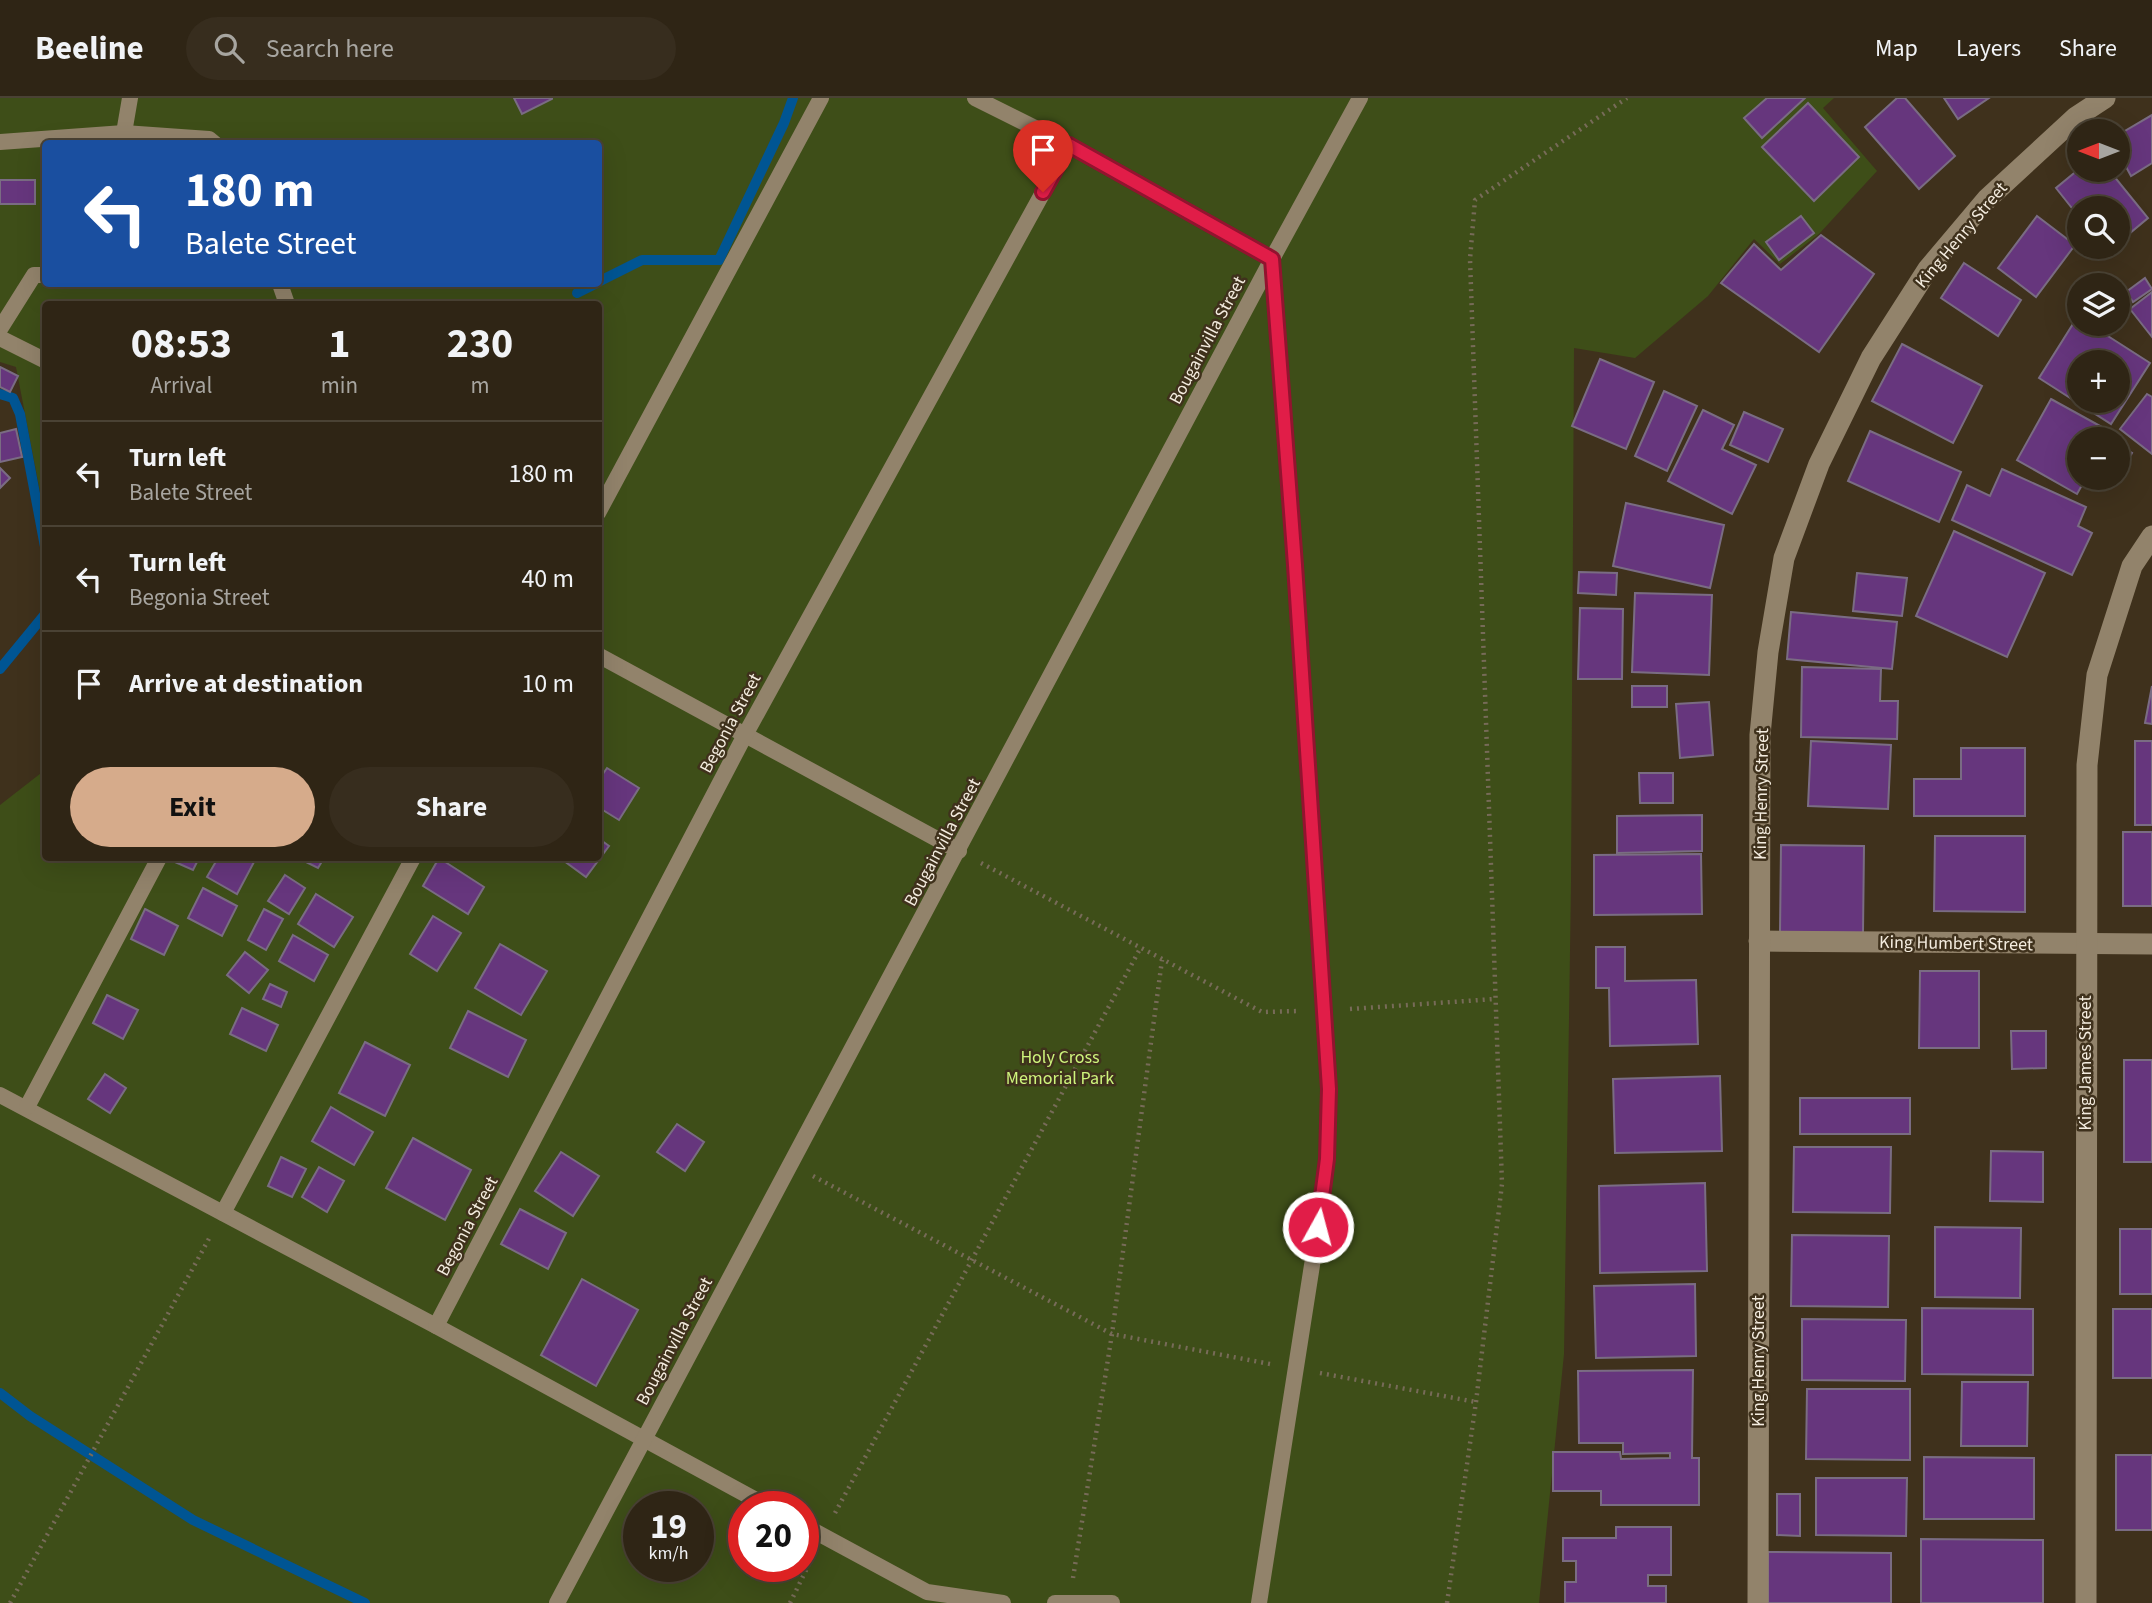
<!DOCTYPE html>
<html lang="en">
<head>
<meta charset="utf-8">
<style>
  :root { --surface:#2f2515; --page:#372d1e; --text:#f1f3f6; --muted:#a7a5a0; --line:#4a4234; --accent:#d6ab8b }
  body { margin:0; font-family:"Source Sans 3",sans-serif; background:var(--page); color:var(--text); height:100vh; display:flex; flex-direction:column; font-size:26px; white-space:nowrap }
  * { box-sizing:border-box; margin:0 }
  p { font-size:23px; color:var(--muted) }
  .icon { flex:none; width:38px; height:38px; fill:none; stroke:currentColor; stroke-width:2; stroke-linecap:round; stroke-linejoin:round }
  .map { position:relative; flex:1; overflow:hidden }
  .sheet { position:absolute; left:42px; top:203px; width:560px; height:560px; display:flex; flex-direction:column; background:var(--surface); border-radius:7px; box-shadow:0 7px 28px #0002,0 0 0 2px var(--line) }
  .sheet>* { flex:none }
  .top-card { position:absolute; left:42px; top:42px; width:560px; height:147px; border-radius:7px; box-shadow:0 7px 28px #0002,0 0 0 2px var(--line); background:#1a4fa0; color:#fff; overflow:hidden }
  .needle { width:46px; rotate:270deg }
  .fabs { position:absolute; left:2067px; top:21px; display:grid; gap:14px }
  .fabs a { display:grid; place-items:center; width:63px; height:63px; border-radius:50%; background:var(--surface); box-shadow:0 7px 28px #0002,0 0 0 2px var(--line); font-size:35px }
  .speed { position:absolute; left:623px; top:1393px; display:flex; gap:14px; font-size:35px; font-weight:700; text-align:center }
  .speed>* { display:grid; place-content:center; width:91px; height:91px; border-radius:50%; background:var(--surface); box-shadow:0 7px 28px #0002,0 0 0 2px var(--line); line-height:1 }
  .speed small { font-size:18px; font-weight:400 }
  .speed .limit { border:10px solid #d22; background:#fff; color:#111 }
  .pin { position:absolute; display:grid; place-items:center; width:60px; height:60px; color:#fff; margin:-72px -30px; border-radius:50% 50% 50% 0; rotate:-45deg; box-shadow:0 0 7px #0007 }
  .pin .icon { rotate:45deg }
  .me { position:absolute; width:77px; margin:-38px; rotate:7deg; stroke-linejoin:round; filter:drop-shadow(0 0 5px #0008) }
  .turn { display:flex; align-items:center; gap:24px; height:147px; padding:0 28px; font-size:32px }
  .turn .icon { width:91px; height:91px; stroke-width:2.5 }
  .turn b { display:block; font-size:49px; line-height:60px }
  .eta { display:flex; justify-content:space-evenly; align-items:center; height:119px; text-align:center }
  .eta b { font-size:42px; font-weight:700; line-height:49px }
  .primary-button { display:flex; gap:14px; margin-top:auto; padding:14px 28px }
  .primary-button a { flex:1; height:80px; border-radius:42px; background:var(--accent); color:#111; font-size:28px; font-weight:700; line-height:80px; text-align:center }
  .primary-button a+a { background:var(--page); color:var(--text) }
  ul { padding:0; list-style:none }
  li { display:flex; align-items:center; gap:21px; height:105px; padding:0 28px; border-top:2px solid var(--line) }
  li div { flex:1 }
  li b { display:block; font-size:26px }
  li em { font-style:normal }
  header { display:flex; align-items:center; gap:42px; box-sizing:border-box; height:98px; padding:0 35px; background:var(--surface); border-bottom:2px solid var(--line) }
  header strong { font-size:33px }
  nav { display:flex; gap:38px; margin-inline-start:auto; font-size:24px }
  .search { width:490px; height:63px; background:var(--page); display:flex; align-items:center; gap:18px; box-sizing:border-box; padding:0 24px; border-radius:38px; color:var(--muted); font-size:26px }
  .map>svg:first-child { display:block }
  .green { fill:#3e4e18; fill-rule:evenodd }
  .lines { fill:none; stroke-linecap:round; stroke-linejoin:round }
  .stream { stroke:#005593; stroke-width:10 }
  .building { fill:#66367d; stroke:#7a6c83; stroke-width:2; fill-rule:evenodd }
  .path { stroke:#776b58; stroke-width:4.5; stroke-dasharray:2 5; stroke-linecap:butt }
  .service { stroke:#92836b; stroke-width:16 }
  .minor { stroke:#92836b; stroke-width:21 }
  .route-casing { stroke:#92132f; stroke-width:18 }
  .route { stroke:#e11d48; stroke-width:12 }
  .labels { text-anchor:middle; stroke-width:5; stroke-linejoin:round; paint-order:stroke }
  .street-label { font-size:18px; fill:#f4ecdf; stroke:#3f311c }
  .park-label { font-size:18px; fill:#cef47c; stroke:#3f311c }
</style>
</head>
<body>
<header>
<strong>Beeline</strong>
<div class="search"><svg class="icon" aria-label="search" viewBox="0 0 24 24"><circle cx="10" cy="10" r="6"/><path d="M15 15l6 6"/></svg>Search here</div>
<nav><a>Map</a><a>Layers</a><a>Share</a></nav>
</header>
<div class="map">
<svg width="2152" height="1505" viewBox="0 0 2152 1505">
  <rect width="100%" height="100%" fill="#3f311c"/>
  <path class="green" d="M0 0H1834L1823 10 1877 73 1819 136 1780 166 1754 141 1708 198 1635 260 1574 250 1571 786 1564 1256 1539 1505H0V707L45 672 46 760H598V206H46L45 420 16 269 0 264ZM46 46H598V186H46ZM639 1409H698V1468H639ZM744 1409H803V1468H744Z"/>
  <g class="lines">
    <g class="stream">
      <path d="M598 184 642 162H719L784 25 793 0"/>
      <path d="M577 195 595 186"/>
      <path d="M0 296 13 300 20 316 46 454"/>
      <path d="M0 571 46 515"/>
      <path d="M0 1295 30 1318 193 1422 365 1505"/>
    </g>
  </g>
  <g class="building">
    <path d="M514 0H552V1L522 16Z"/>
    <path d="M1767 0H1805L1762 40 1744 20Z"/>
    <path d="M1897 0H1905L1955 58 1919 91 1865 29Z"/>
    <path d="M1944 0H1989L1958 21Z"/>
    <path d="M1808 5 1859 59 1814 103 1762 49Z"/>
    <path d="M2152 17V65L2131 78 2118 54V37Z"/>
    <path d="M2079 71 2109 72 2148 120 2118 145V110H2079V119L2056 90Z"/>
    <rect x="0" y="82" width="35" height="24"/>
    <path d="M1801 118 1814 135 1779 162 1766 144Z"/>
    <path d="M2037 118 2075 147 2036 199 1998 170Z"/>
    <path d="M1821 137 1874 176 1819 254 1721 185 1754 146 1781 172Z"/>
    <path d="M1964 165 2021 202 1998 238 1941 200Z"/>
    <path d="M2145 180 2152 191 2133 204 2126 194Z"/>
    <path d="M2152 194V239L2130 211Z"/>
    <path d="M209 202 237 203V206H209Z"/>
    <path d="M2078 218 2079 226H2089L2150 265 2111 326 2039 280ZM2079 264H2118V303H2079Z"/>
    <path d="M1902 246 1982 288 1953 345 1872 303Z"/>
    <path d="M1600 261 1654 284 1626 351 1572 328Z"/>
    <path d="M0 269 18 278 10 294 0 289Z"/>
    <path d="M1664 293 1697 308 1667 373 1635 358Z"/>
    <path d="M2147 296 2152 299V356L2120 331Z"/>
    <path d="M2051 301 2111 334 2108 341H2079V380H2086L2077 396 2017 362Z"/>
    <path d="M1703 312 1734 327 1722 351 1756 367 1732 416 1668 383Z"/>
    <path d="M1744 314 1783 331 1768 364 1730 347Z"/>
    <path d="M16 331 22 359 0 364V335Z"/>
    <path d="M1870 333 1961 374 1939 424 1848 383Z"/>
    <path d="M2118 347 2132 355 2122 374 2118 372Z"/>
    <path d="M0 370 10 380 0 390Z"/>
    <path d="M2002 371 2086 409 2078 428 2092 435 2072 477 1952 422 1967 387 1990 398Z"/>
    <path d="M1626 405 1724 427 1710 490 1613 468Z"/>
    <path d="M1954 433 2045 475 2007 559 1916 518Z"/>
    <path d="M1579 474 1617 475 1616 497 1578 495Z"/>
    <path d="M1857 475 1907 480 1902 518 1853 513Z"/>
    <path d="M1635 495 1712 497 1709 577 1632 574Z"/>
    <path d="M1580 510 1623 511 1622 581H1578Z"/>
    <path d="M1791 514 1897 524 1892 571 1787 561Z"/>
    <path d="M1802 569 1881 571 1880 603H1898L1897 641 1801 639Z"/>
    <rect x="1632" y="588" width="35" height="21"/>
    <path d="M2152 588V626L2145 625Z"/>
    <path d="M1709 604 1713 657 1680 660 1676 606Z"/>
    <path d="M1811 643 1891 647 1888 711 1808 708Z"/>
    <rect x="2135" y="643" width="17" height="84"/>
    <path d="M1961 650H2025V718H1914V681H1961Z"/>
    <path d="M607 670 639 690 619 722 598 709V683Z"/>
    <path d="M1639 675H1673V705H1640Z"/>
    <path d="M1702 717V753L1617 755V718Z"/>
    <rect x="2123" y="734" width="29" height="74"/>
    <path d="M1935 738H2025V814L1934 813Z"/>
    <path d="M598 740 609 748 586 779 560 760H598Z"/>
    <path d="M1781 747 1864 748 1863 835 1780 834Z"/>
    <path d="M1701 756 1702 816 1594 817V757Z"/>
    <path d="M178 760H199L193 772 175 764Z"/>
    <path d="M218 760H246L254 764 237 796 207 779Z"/>
    <path d="M298 760H324L318 770Z"/>
    <path d="M439 760 484 789 468 816 423 788Z"/>
    <path d="M285 777 305 790 289 816 268 803Z"/>
    <path d="M203 790 237 808 222 838 188 820Z"/>
    <path d="M316 796 353 819 334 849 298 826Z"/>
    <path d="M145 811 178 828 164 857 131 841Z"/>
    <path d="M264 811 283 821 266 852 248 842Z"/>
    <path d="M433 818 461 835 437 873 410 856Z"/>
    <path d="M293 837 328 857 314 883 279 863Z"/>
    <path d="M500 846 547 873 521 917 475 890Z"/>
    <path d="M1596 849H1625V883L1696 882 1698 946 1610 948 1609 890H1596Z"/>
    <path d="M245 854 268 872 249 895 227 877Z"/>
    <path d="M1920 873H1979V950H1919Z"/>
    <path d="M270 886 287 894 281 909 263 901Z"/>
    <path d="M107 897 138 912 123 941 93 925Z"/>
    <path d="M242 910 278 927 266 953 230 936Z"/>
    <path d="M468 913 526 942 508 979 450 950Z"/>
    <path d="M2011 933H2046V970L2012 971Z"/>
    <path d="M365 944 410 967 385 1018 339 995Z"/>
    <rect x="2124" y="962" width="28" height="102"/>
    <path d="M105 976 126 990 110 1015 88 1001Z"/>
    <path d="M1720 978 1722 1053 1615 1055 1613 981Z"/>
    <rect x="1800" y="1000" width="110" height="36"/>
    <path d="M331 1009 373 1034 354 1067 312 1043Z"/>
    <path d="M677 1026 704 1044 685 1073 657 1054Z"/>
    <path d="M413 1040 471 1072 445 1122 386 1090Z"/>
    <path d="M1794 1049H1891L1890 1115 1793 1114Z"/>
    <path d="M1991 1053 2043 1054V1104L1990 1103Z"/>
    <path d="M561 1054 599 1078 573 1118 535 1093Z"/>
    <path d="M281 1059 306 1071 292 1099 268 1088Z"/>
    <path d="M319 1069 344 1083 327 1114 302 1099Z"/>
    <path d="M1705 1085 1707 1173 1600 1175 1599 1088Z"/>
    <path d="M520 1111 566 1135 548 1171 501 1146Z"/>
    <path d="M1935 1129 2021 1130 2020 1200 1935 1199Z"/>
    <rect x="2120" y="1131" width="32" height="65"/>
    <path d="M1792 1137 1889 1138 1888 1209 1791 1208Z"/>
    <path d="M582 1181 638 1212 596 1288 541 1257Z"/>
    <path d="M1695 1186 1696 1258 1596 1260 1594 1188Z"/>
    <path d="M1922 1210 2033 1211V1277L1922 1276Z"/>
    <rect x="2113" y="1211" width="39" height="69"/>
    <path d="M1802 1221 1906 1222 1905 1283 1802 1282Z"/>
    <path d="M1693 1272 1692 1360H1699V1407H1601V1393H1553V1354H1620L1621 1361 1670 1360V1355L1623 1356V1345H1579L1578 1273Z"/>
    <path d="M1962 1284H2028L2027 1348H1961Z"/>
    <path d="M1807 1291H1910V1362L1806 1361Z"/>
    <rect x="2116" y="1357" width="36" height="75"/>
    <path d="M1924 1359 2034 1360V1421H1924Z"/>
    <path d="M1816 1380H1907L1906 1438 1816 1437Z"/>
    <path d="M1777 1396H1800V1438L1777 1437Z"/>
    <path d="M1616 1429H1671V1477H1648V1488H1666V1505H1565V1484H1576V1463H1563V1440H1616Z"/>
    <path d="M1921 1441 2043 1442V1505H1921Z"/>
    <path d="M1768 1454 1891 1455V1505H1768Z"/>
  </g>
  <g class="lines">
    <g class="path">
      <path d="M981 765 1262 914 1299 913"/>
      <path d="M1350 911 1495 901"/>
      <path d="M813 1078 1112 1236 1270 1266"/>
      <path d="M1320 1275 1476 1304"/>
      <path d="M835 1415 1141 849"/>
      <path d="M1073 1480 1112 1236 1162 862"/>
      <path d="M10 1505 211 1137"/>
      <path d="M790 1505 812 1460"/>
      <path d="M1447 1505 1476 1304 1502 1086 1470 161 1475 102 1627 0"/>
    </g>
    <g class="service">
      <path d="M975 0 1069 47 1272 161 1293 439 1329 991 1327 1061 1318 1129 1259 1505"/>
      <path d="M124 35 130 0"/>
      <path d="M0 44 124 35 209 41 215 46"/>
      <path d="M280 186 287 206"/>
      <path d="M0 231 34 177H46"/>
      <path d="M0 240 46 263"/>
      <path d="M598 415 821 0"/>
      <path d="M598 557 959 753"/>
      <path d="M0 997 436 1228 769 1409"/>
      <path d="M27 1009 159 760"/>
      <path d="M223 1115 413 760"/>
      <path d="M436 1228 745 637 1069 47"/>
      <path d="M803 1427 927 1494 1003 1505"/>
      <path d="M557 1505 1272 161 1360 0"/>
      <path d="M1055 1505H1112"/>
    </g>
    <g class="minor">
      <path d="M1759 843 2152 846"/>
      <path d="M1758 1505 1760 637 1768 554 1784 460 1819 366 1871 260 1928 171 1987 101 2076 19 2105 0"/>
      <path d="M2086 1505 2087 667 2097 577 2132 468 2152 438"/>
    </g>
  </g>
  <g class="lines">
    <g class="route-casing">
      <path id="route" d="M1043 94 1069 47 1272 161 1295 467 1329 991 1327 1061 1318 1129"/>
    </g>
    <use href="#route" class="route"/>
  </g>
  <g class="labels">
    <g class="street-label">
      <text transform="translate(1961 137) rotate(-50)" y="6">King Henry Street</text>
      <text transform="translate(1207 242) rotate(-62)" y="6">Bougainvilla Street</text>
      <text transform="translate(730 625) rotate(-62)" y="6">Begonia Street</text>
      <text transform="translate(1761 696) rotate(-89)" y="6">King Henry Street</text>
      <text transform="translate(942 744) rotate(-62)" y="6">Bougainvilla Street</text>
      <text transform="translate(1956 845) rotate(1)" y="6">King Humbert Street</text>
      <text transform="translate(2085 965) rotate(-90)" y="6">King James Street</text>
      <text transform="translate(467 1128) rotate(-62)" y="6">Begonia Street</text>
      <text transform="translate(674 1243) rotate(-62)" y="6">Bougainvilla Street</text>
      <text transform="translate(1758 1263) rotate(-90)" y="6">King Henry Street</text>
    </g>
    <g class="park-label">
      <text x="1060" y="965">Holy Cross<tspan x="1060" dy="21">Memorial Park</tspan></text>
    </g>
  </g>
</svg>
<div class="fabs">
<a><svg class="needle" viewBox="-14 -14 28 28"><path d="M0-13l5 13h-10z" fill="#e53935"/><path d="M0 13l5-13h-10z" fill="#a7a5a0"/></svg></a>
<a><svg class="icon" aria-label="search" viewBox="0 0 24 24"><circle cx="10" cy="10" r="6"/><path d="M15 15l6 6"/></svg></a>
<a><svg class="icon" aria-label="layers" viewBox="0 0 24 24"><path d="M12 4l9 5-9 5-9-5zM3 14l9 5 9-5"/></svg></a>
<a>+</a>
<a>−</a>
</div>
<div class="speed"><div>19<small>km/h</small></div><div class="limit">20</div></div>
<div class="pin" style="left:1043px;top:94px;background:#d93025"><svg class="icon" aria-label="arrive" viewBox="0 0 24 24"><path d="M6 21V4h12l-3 4 3 4H6"/></svg></div>
<svg class="me" style="left:1318px;top:1129px" viewBox="-20 -20 40 40"><circle r="17" fill="#e11d48" stroke="#fff" stroke-width="3"/><path d="M0-11L8 9 0 5-8 9z" fill="#fff"/></svg>
<div class="top-card">
<div class="turn"><svg class="icon" aria-label="left" viewBox="0 0 24 24"><path d="M17 20v-9H6M10 6l-5 5 5 5"/></svg><div><b>180 m</b>Balete Street</div></div>
</div>
<section class="sheet">
<div class="eta">
<div><b>08:53</b><p>Arrival</p></div>
<div><b>1</b><p>min</p></div>
<div><b>230</b><p>m</p></div>
</div>
<ul>
<li><svg class="icon" aria-label="left" viewBox="0 0 24 24"><path d="M17 20v-9H6M10 6l-5 5 5 5"/></svg><div><b>Turn left</b><p>Balete Street</p></div><em>180 m</em></li>
<li><svg class="icon" aria-label="left" viewBox="0 0 24 24"><path d="M17 20v-9H6M10 6l-5 5 5 5"/></svg><div><b>Turn left</b><p>Begonia Street</p></div><em>40 m</em></li>
<li><svg class="icon" aria-label="arrive" viewBox="0 0 24 24"><path d="M6 21V4h12l-3 4 3 4H6"/></svg><div><b>Arrive at destination</b></div><em>10 m</em></li>
</ul>
<div class="primary-button"><a>Exit</a><a>Share</a></div>
</section>
</div>
</body>
</html>
